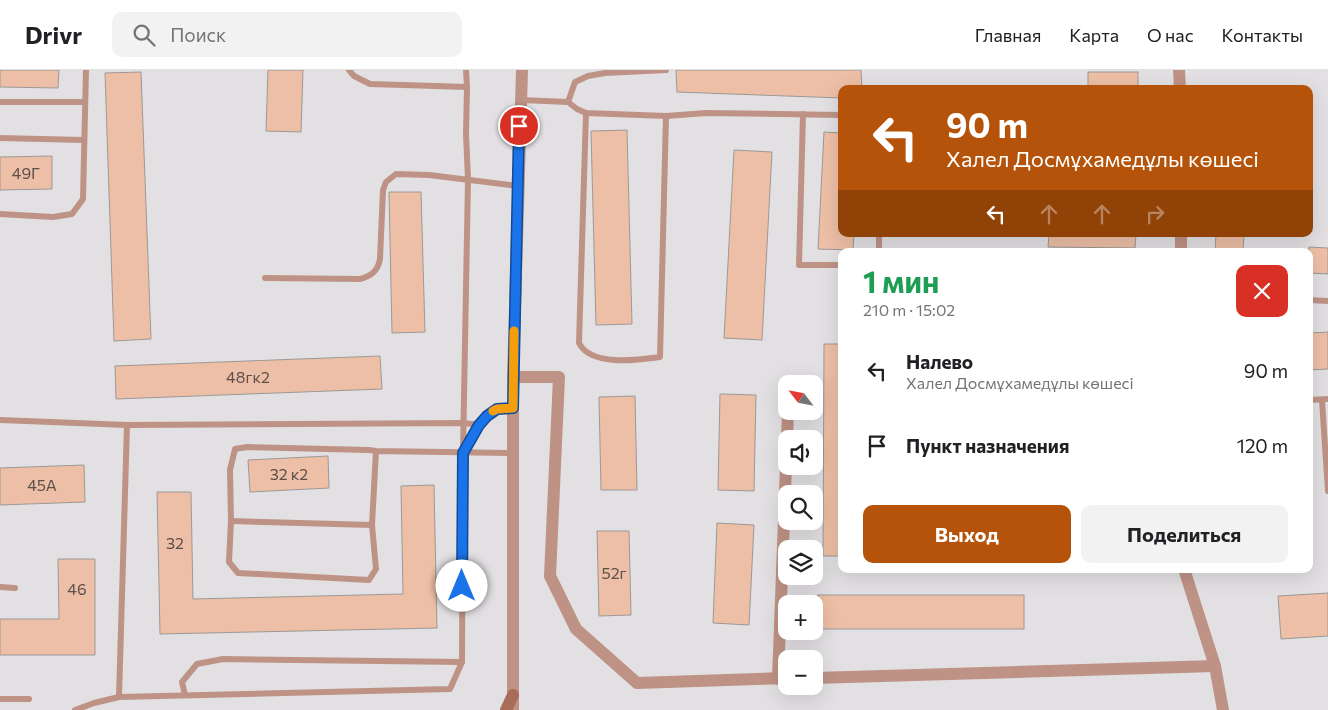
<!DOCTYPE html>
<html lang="ru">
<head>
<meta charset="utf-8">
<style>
  :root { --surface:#fff; --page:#f2f2f2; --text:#202124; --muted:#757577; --line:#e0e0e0; --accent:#b45309 }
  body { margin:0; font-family:Commissioner,sans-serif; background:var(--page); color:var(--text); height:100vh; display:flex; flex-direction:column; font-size:19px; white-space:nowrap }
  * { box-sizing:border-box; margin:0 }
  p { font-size:16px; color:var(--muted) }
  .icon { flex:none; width:28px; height:28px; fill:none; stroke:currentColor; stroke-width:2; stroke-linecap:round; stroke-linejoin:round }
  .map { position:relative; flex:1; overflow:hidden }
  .sheet { position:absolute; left:838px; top:178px; width:475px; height:325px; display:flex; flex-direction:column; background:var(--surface); border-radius:10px; box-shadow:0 5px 20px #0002 }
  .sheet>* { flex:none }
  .banner { position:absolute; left:838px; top:15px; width:475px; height:152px; border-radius:10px; box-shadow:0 5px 20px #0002; background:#b45309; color:#fff; overflow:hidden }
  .needle { width:32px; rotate:302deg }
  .controls { position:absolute; left:778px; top:305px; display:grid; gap:10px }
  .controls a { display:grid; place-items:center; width:45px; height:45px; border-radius:10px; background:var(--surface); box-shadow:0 5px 20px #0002; font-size:25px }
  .pin { position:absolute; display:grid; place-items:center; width:42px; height:42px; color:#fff; margin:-21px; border:2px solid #fff; border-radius:50%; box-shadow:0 1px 5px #0007 }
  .me { position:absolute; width:55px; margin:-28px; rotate:0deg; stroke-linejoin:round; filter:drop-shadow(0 0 4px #0008) }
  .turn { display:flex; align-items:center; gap:18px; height:105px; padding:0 25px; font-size:22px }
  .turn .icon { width:65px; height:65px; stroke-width:2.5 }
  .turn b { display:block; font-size:35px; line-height:42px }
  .lanes { display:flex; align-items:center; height:48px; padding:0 25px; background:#0003; justify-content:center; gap:25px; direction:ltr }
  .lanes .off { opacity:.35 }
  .round { display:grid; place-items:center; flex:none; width:52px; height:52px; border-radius:10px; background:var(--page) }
  .head { display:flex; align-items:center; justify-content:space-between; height:85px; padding:0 25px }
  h1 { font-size:30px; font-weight:700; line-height:38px; color:#1e9e55 }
  .cta { display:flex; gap:10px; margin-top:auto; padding:10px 25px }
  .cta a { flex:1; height:58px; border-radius:10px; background:var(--accent); color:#fff; font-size:20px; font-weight:700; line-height:58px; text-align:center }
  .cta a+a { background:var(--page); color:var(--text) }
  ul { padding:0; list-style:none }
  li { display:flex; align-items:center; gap:15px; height:75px; padding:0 25px }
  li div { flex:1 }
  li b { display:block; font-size:19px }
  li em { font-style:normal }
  header { display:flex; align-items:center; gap:30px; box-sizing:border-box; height:70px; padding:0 25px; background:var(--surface); border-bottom:1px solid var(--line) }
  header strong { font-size:24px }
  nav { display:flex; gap:28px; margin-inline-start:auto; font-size:18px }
  .search { width:350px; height:45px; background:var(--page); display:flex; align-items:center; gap:12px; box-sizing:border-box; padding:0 18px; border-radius:10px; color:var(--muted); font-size:19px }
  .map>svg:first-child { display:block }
  .building { fill:#edbfa6; stroke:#9d9896 }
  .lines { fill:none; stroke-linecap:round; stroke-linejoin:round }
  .service { stroke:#be9385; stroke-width:6 }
  .minor { stroke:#be9385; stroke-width:12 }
  .tertiary { stroke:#be9385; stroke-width:12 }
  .secondary { stroke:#a96c58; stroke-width:12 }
  .route-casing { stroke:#114b97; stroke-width:12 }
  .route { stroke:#1a73e8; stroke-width:9 }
  .slow { stroke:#f59e0b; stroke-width:9 }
  .labels { text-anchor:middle; stroke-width:4; stroke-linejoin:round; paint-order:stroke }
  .number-label { font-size:16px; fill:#5d504b }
</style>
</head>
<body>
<header>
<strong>Drivr</strong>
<div class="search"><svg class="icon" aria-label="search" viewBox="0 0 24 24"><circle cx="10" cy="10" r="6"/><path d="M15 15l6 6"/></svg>Поиск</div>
<nav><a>Главная</a><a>Карта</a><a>О нас</a><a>Контакты</a></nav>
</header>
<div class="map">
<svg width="1328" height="640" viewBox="0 0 1328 640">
  <rect width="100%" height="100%" fill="#e3e0e4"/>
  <g class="building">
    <path d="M0 0H59L58 18 0 17Z"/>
    <path d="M268 0H303L301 62 266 61Z"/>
    <path d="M676 0H861L862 19H841V28L677 22Z"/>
    <path d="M141 2 151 269 114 271 105 3Z"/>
    <rect x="1088" y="2" width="50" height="17"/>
    <path d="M627 60 632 254 596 255 591 61Z"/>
    <path d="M824 62 841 63V164H854L853 180 818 179Z"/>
    <path d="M734 80 772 82 762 270 724 268Z"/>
    <path d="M52 86V119L0 120V87Z"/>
    <path d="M389 122H421L425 262 392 263Z"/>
    <path d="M1049 164H1136L1135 178 1048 177Z"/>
    <path d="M1216 164H1244L1243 181H1215Z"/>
    <path d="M1309 177 1328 178V204L1309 203Z"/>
    <path d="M1328 262V299L1309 300V263Z"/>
    <path d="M824 274H841V486H823Z"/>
    <path d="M380 286 382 319 116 329 115 296Z"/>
    <path d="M720 324 756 325 754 421 718 420Z"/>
    <path d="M635 326 637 420H601L599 327Z"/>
    <path d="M328 386 329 418 250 422 248 390Z"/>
    <path d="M84 395 85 432 0 435V398Z"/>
    <path d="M434 415 437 558 160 564 157 422H191L193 529 403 524 401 416Z"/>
    <path d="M717 453 754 455 749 555 713 553Z"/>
    <path d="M597 461H629L631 545 599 546Z"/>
    <path d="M58 489H95V585H0V549H59Z"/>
    <path d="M1328 523V566L1281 569 1278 526Z"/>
    <rect x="818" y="525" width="206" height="34"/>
  </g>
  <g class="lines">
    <g class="service">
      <path d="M349 0 354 6 370 14 467 17 466 0"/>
      <path d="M521 30 568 32 577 39 586 43 666 46 706 43 841 45"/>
      <path d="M0 32H85"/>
      <path d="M568 32 575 12 588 6 605 3 666 0"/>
      <path d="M586 43 579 273C591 297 638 290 660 287L666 46"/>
      <path d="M803 44 799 195H841"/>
      <path d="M0 68 84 70"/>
      <path d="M0 144 53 147 72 144 83 129 86 0"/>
      <path d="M879 181V164"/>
      <path d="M265 208 360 209C371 206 378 201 380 189L383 120 386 112 396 104 429 105 518 116"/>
      <path d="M1309 230 1328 231"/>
      <path d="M1309 330 1328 329"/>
      <path d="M1322 330 1328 421"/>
      <path d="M0 350 127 355 464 353 479 355"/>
      <path d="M376 381 372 455 376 499 369 510 238 503 229 492 231 451 230 400 235 379 247 377 369 380 376 381 513 383"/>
      <path d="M464 382C472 368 480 344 497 339 502 338 508 338 513 338"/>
      <path d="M231 451 372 455"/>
      <path d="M0 517 15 518"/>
      <path d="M185 625 182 612 197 594 223 589 462 592 463 383 468 109 466 64 467 17"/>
      <path d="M119 627 127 355"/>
      <path d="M0 629H29"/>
      <path d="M75 640 94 633 119 627 450 619 462 592"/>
    </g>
    <g class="minor">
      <path d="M1179 0 1180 19"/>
      <path d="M1181 181V164"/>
      <path d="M513 307H559L550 506 576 559 637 613 786 608"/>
      <path d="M787 369 788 341"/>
      <path d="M1184 499 1215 596 1223 640"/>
      <path d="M814 608 1215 596"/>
      <path d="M778 609 786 396"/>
    </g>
    <path class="tertiary" d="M513 640V307L522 0"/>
    <path class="secondary" d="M506 640 513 625"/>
  </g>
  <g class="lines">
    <g class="route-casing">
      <path id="route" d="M462 516 463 383 479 355 487 346 497 339 513 338 519 56"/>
    </g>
    <use href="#route" class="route"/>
    <path class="slow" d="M493 341 497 339 513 338 514 261"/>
  </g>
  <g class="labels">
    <g class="number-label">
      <text x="26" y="109">49Г</text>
      <text x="248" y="313">48гк2</text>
      <text x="289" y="410">32 к2</text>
      <text x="42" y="421">45А</text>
      <text x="175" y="479">32</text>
      <text x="614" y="509">52г</text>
      <text x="77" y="525">46</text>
    </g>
  </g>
</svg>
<div class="controls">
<a><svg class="needle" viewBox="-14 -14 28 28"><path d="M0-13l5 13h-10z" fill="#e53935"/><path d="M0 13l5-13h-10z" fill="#757577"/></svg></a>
<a><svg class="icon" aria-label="sound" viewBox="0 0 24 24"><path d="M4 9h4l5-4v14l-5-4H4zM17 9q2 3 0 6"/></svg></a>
<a><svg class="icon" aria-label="search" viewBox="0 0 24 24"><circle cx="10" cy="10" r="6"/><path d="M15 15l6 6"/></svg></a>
<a><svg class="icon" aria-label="layers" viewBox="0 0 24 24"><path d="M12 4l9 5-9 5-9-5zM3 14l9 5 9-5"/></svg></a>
<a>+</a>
<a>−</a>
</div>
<div class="pin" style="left:519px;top:56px;background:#d93025"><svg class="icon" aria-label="arrive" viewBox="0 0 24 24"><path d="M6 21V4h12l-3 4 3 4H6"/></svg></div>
<svg class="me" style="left:462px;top:516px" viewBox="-20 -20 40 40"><circle r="19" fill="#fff"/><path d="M0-13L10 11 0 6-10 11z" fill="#1a73e8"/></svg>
<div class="banner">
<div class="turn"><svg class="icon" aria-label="left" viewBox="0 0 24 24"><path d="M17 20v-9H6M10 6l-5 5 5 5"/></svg><div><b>90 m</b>Халел Досмұхамедұлы көшесі</div></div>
<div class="lanes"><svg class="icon" aria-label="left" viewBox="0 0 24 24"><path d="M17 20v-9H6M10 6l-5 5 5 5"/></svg><svg class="icon off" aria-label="ahead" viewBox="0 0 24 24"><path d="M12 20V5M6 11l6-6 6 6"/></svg><svg class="icon off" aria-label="ahead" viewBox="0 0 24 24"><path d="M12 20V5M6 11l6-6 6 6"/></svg><svg class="icon off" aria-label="right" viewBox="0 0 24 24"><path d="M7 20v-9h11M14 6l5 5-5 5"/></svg></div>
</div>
<section class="sheet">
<div class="head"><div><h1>1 мин</h1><p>210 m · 15:02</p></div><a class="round" style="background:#d93025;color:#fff"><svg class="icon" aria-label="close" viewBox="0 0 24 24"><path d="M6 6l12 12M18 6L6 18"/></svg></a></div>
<ul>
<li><svg class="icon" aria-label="left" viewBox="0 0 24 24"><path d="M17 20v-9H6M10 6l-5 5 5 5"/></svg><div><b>Налево</b><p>Халел Досмұхамедұлы көшесі</p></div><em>90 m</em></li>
<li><svg class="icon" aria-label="arrive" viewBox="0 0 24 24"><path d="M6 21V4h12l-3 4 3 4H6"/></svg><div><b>Пункт назначения</b></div><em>120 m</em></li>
</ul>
<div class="cta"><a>Выход</a><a>Поделиться</a></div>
</section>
</div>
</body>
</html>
